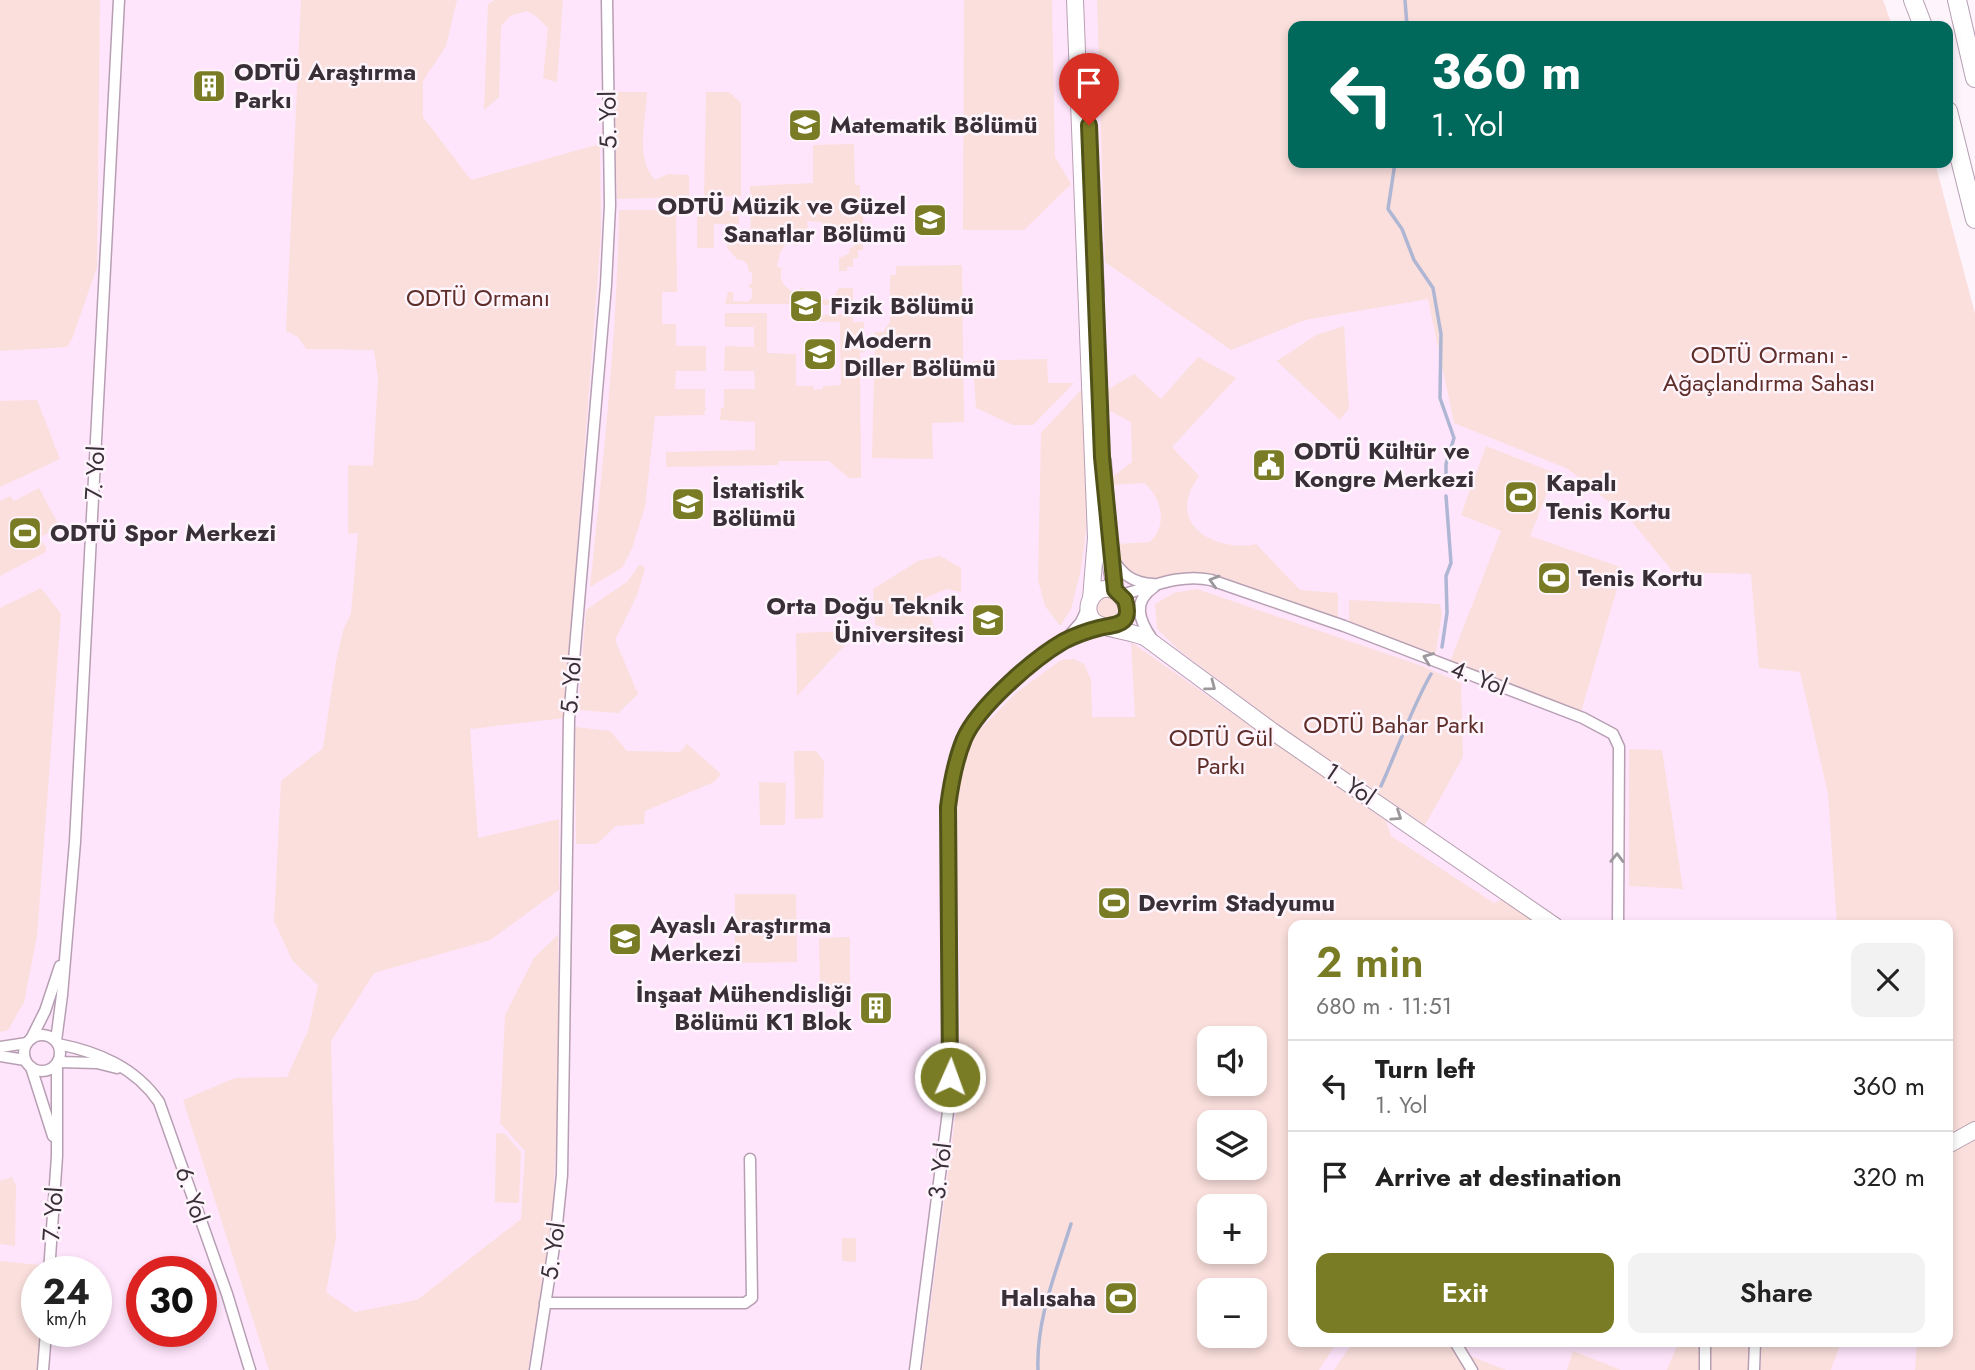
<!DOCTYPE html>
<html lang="en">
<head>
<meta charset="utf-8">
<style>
  :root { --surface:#fff; --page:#f2f2f2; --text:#222; --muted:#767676; --line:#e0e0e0; --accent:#7a7c25 }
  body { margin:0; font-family:Jost,sans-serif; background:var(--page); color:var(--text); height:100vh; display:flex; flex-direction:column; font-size:26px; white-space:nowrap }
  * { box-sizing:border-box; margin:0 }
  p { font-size:23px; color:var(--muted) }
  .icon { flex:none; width:38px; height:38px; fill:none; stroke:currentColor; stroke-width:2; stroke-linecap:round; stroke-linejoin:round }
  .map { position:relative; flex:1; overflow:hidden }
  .sheet { position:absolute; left:1288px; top:920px; width:665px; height:427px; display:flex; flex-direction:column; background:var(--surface); border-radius:14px; box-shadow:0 4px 10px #0003 }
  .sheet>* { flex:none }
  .guide { position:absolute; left:1288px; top:21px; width:665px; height:147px; border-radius:14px; box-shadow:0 4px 10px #0003; background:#00695c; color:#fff; overflow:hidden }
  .controls { position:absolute; left:1197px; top:1026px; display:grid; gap:14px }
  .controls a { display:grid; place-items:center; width:70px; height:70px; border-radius:14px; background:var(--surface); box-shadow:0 4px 10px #0003; font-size:35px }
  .speed { position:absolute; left:21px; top:1256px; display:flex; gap:14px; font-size:35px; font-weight:700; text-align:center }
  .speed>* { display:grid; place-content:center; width:91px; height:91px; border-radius:50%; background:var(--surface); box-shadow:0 4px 10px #0003; line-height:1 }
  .speed small { font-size:18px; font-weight:400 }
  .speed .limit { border:10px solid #d22; background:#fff; color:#111 }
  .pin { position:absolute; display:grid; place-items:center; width:60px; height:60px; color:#fff; margin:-72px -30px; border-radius:50% 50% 50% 0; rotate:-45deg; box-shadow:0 0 7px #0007 }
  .pin .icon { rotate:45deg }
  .me { position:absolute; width:77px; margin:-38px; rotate:2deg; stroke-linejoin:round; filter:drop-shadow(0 0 5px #0008) }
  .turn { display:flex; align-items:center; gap:24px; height:147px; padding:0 28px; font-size:32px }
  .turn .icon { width:91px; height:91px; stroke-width:2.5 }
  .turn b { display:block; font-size:49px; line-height:60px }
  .round { display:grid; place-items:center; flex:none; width:74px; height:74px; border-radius:14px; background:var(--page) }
  .head { display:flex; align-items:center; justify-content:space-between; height:119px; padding:0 28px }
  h1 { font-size:42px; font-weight:600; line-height:52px; color:var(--accent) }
  .action { display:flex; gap:14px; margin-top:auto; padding:14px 28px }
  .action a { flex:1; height:80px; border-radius:14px; background:var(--accent); color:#fff; font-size:28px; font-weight:600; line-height:80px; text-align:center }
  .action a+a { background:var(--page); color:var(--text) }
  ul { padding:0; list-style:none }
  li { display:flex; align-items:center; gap:21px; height:91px; padding:0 28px; border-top:2px solid var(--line) }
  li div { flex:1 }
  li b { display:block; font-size:26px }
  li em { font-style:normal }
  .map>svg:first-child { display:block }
  .built { fill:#ffe5fb; fill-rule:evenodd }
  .green { fill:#fadfdc; fill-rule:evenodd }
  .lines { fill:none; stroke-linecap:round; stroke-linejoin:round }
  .stream { stroke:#afb6d4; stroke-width:3.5 }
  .street-casing { stroke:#b79fb3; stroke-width:13 }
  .secondary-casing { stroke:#b79fb3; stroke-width:18 }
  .primary-casing { stroke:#b79fb3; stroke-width:20 }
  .street { stroke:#fff; stroke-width:10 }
  .secondary { stroke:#fff; stroke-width:16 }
  .primary { stroke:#fff; stroke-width:18 }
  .oneway { stroke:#9c979b }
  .route-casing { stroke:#4f5118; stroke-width:18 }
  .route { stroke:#7a7c25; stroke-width:12 }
  .labels { text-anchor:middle; stroke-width:5; stroke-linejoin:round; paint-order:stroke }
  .poi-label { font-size:24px; font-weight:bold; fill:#382f37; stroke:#fef4fc; text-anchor:start }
  .street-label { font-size:24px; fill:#382f37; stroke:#fef4fc }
  .park-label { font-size:24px; fill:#5f2e29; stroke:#fef4fc }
</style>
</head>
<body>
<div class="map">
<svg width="1975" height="1370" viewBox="0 0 1975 1370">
  <rect width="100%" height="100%" fill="#fef4fc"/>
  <path class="built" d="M0 0H1883L1892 26H1293V163H1935L1975 314V1370H0ZM1293 926H1948V1342H1293ZM1209 1038H1255V1083H1209ZM1209 1122H1255V1167H1209ZM1209 1206H1255V1251H1209ZM37 1272H96V1332H37ZM142 1272H201V1332H142ZM1209 1290H1255V1335H1209Z"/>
  <g class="green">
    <path d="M0 0H100L97 267 72 339 67 347 0 351Z"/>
    <path d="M301 0H457L446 46 423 81V117L471 180 600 144 601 233 564 718 470 729 478 838 559 819V890L490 940 374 973 331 1041 336 1238 326 1292 355 1312 417 1300 521 1219 525 1151 500 1123 505 1015 534 958 558 935V1103L552 1221 528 1370H269L183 1100 235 1078 287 1077 308 1031 318 985 292 960 274 921 281 781 323 748 336 661 343 631 351 613 358 533 348 534V465L373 466 378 378 374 350 306 349 298 337 286 331Z"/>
    <path d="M495 0H563L557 82 543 78 548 28 537 17 527 11 510 16 501 26 499 97 484 110 488 4Z"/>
    <path d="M964 0H1052L1055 157 1071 184 1024 230H963Z"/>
    <path d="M1097 0H1883L1892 26H1293V163H1935L1975 314V1370H1915L1917 1342H1948V926H1837L1828 794 1800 672 1759 668 1751 574 1673 572 1629 518 1568 469 1454 423 1428 299 1305 320 1231 350 1105 262Z"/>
    <path d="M614 92H647C646 119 635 159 655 180L668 174 689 175V197L617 199Z"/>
    <path d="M706 92H729L741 103V196L704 197Z"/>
    <path d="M854 144 855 185H860V211H863V250H858V258H853V267H847V271H839V258L850 253 849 249 855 246 844 232 842 235 840 234 841 230 826 224 824 228 822 227V222L807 221 808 230 805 232 807 241 795 246 789 240 780 252 777 267 782 268C777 281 787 290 797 293L801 287 810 292V304H725L728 292H733V301L748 302 752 298V289L748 286 752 283V273L748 270V265L743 260H738L727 248V242L751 241 750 186 813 183V145Z"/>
    <path d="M619 210H676L677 292H662V324H676V346H706V371H676L675 389H705V407L707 410 704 411 705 415 655 416 645 507 632 548 623 567 590 587C603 462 617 337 619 210Z"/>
    <path d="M697 211H739V224H714V248H697Z"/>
    <path d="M962 265 964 422 932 423 933 459 872 458 875 332H883L890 322V275H896V266Z"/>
    <path d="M839 288H853V305H821V300L833 299Z"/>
    <path d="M725 313H767V353L796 354V386H813L814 390 823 389V386L841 385 840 322H819V315L853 314V322H864L865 352 860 353 861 478H849L829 461H778V465L666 467V452L755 450V422L720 420 721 408 724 407V389H755L754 371H724L725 346 754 347V327H725Z"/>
    <path d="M1344 326 1349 408 1340 420 1277 361 1316 335Z"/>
    <path d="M1198 357 1236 378 1172 447 1199 476C1193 485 1187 495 1187 507 1188 539 1231 550 1256 544L1300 590 1338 593V618L1210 574 1185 573 1148 579 1128 570 1117 553V544L1150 542C1168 525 1162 498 1144 483L1112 485 1111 478 1132 462 1131 422 1108 410 1107 390 1134 374 1161 399Z"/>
    <path d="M1047 359 1048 383H1074L1033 425H1013L976 408 973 361Z"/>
    <path d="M1084 387 1087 524 1081 569 1071 609 1060 626 1045 606 1038 580 1041 433Z"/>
    <path d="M37 400 60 459 0 487V401Z"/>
    <path d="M1486 446 1555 473 1530 536 1623 568 1581 712 1450 662 1501 531 1461 515Z"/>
    <path d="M39 488 60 527 39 538 46 547V552L0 576V501L10 496 14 501Z"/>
    <path d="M940 556 961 568V592L948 589 924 598 936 633 923 638 875 625 873 589 918 561Z"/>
    <path d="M640 564 645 568 637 595 615 640 638 694 618 713 578 710 586 610 628 581Z"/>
    <path d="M41 588 61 614 37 936 24 1002 8 1030 0 1032V608Z"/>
    <path d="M1197 589 1422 666 1461 683 1463 757 1425 825 1284 729 1180 651 1157 629 1155 604 1174 593Z"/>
    <circle cx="1108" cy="609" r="12"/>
    <path d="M1349 600 1440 604 1442 614 1435 656 1349 622Z"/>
    <path d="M858 631 797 696 796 633Z"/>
    <path d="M1131 642 1386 821 1391 836 1494 903 1506 897 1550 926H1504L1500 920 1499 926H1293V1342H1337L1319 1370H922L959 1089 960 981 955 820 959 774 968 747 976 734 1016 693 1061 660 1074 659 1084 664 1091 680 1092 717H1135ZM1209 1038H1255V1083H1209ZM1209 1122H1255V1167H1209ZM1209 1206H1255V1251H1209ZM1209 1290H1255V1335H1209Z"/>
    <path d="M575 727 610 731 627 751 680 752 687 744 721 774 714 782 645 811 644 824 616 826 597 844H576Z"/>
    <path d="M1629 749 1662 750 1683 889 1629 886Z"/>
    <path d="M794 751H816L824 762 823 818 795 819Z"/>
    <path d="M759 782 786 783 785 825H760Z"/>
    <path d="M735 894H796L797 962 735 963Z"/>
    <path d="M850 937V997L820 998 819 938Z"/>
    <path d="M496 1133 505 1134 521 1152 519 1203 495 1202Z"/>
    <path d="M12 1177 16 1186 15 1246 0 1244V1181Z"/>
    <path d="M842 1238H856V1262L842 1261Z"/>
    <path d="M0 1261 50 1266 49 1272H37V1332H46L43 1370H0Z"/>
    <path d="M1353 1342H1468L1469 1343 1462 1365 1465 1370H1334Z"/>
    <path d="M1676 1342H1699V1370H1667L1677 1346Z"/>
    <path d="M1705 1342H1755L1754 1370H1705Z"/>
    <path d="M1761 1342H1841L1831 1370H1760Z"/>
    <path d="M1573 1351 1621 1370H1567Z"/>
    <path d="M1470 1356 1506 1370H1479Z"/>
  </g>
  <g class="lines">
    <g class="stream">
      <path d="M1405 0 1407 26"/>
      <path d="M1395 163 1388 209 1402 229 1414 260 1433 288 1441 334 1440 398 1454 438 1446 464V479"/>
      <path d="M1442 647 1447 613 1446 576 1451 563 1446 496"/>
      <path d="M1381 786C1398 749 1411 709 1431 674"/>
      <path d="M1038 1370C1036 1319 1056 1272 1071 1224"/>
    </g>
    <g class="street-casing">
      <g id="street">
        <path d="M1113 559C1122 575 1134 583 1153 584"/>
        <path d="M1121 595C1151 587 1180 573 1211 580L1344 626 1583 718 1613 734 1619 747 1618 926"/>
        <path d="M1067 638 1081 622 1089 605"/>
        <path d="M1152 639C1139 620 1132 602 1154 587"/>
        <circle cx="42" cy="1053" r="18"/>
        <path d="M31 1039 45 1011 60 966"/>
        <path d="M56 1041 62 995 75 842 119 0"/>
        <path d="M58 1044C98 1052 135 1067 159 1102L227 1294 250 1370"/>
        <path d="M0 1047 27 1043"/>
        <path d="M0 1056 25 1060"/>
        <path d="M58 1062 97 1063 117 1068"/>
        <path d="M31 1067 53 1136"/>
        <path d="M49 1272 57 1156V1065"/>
        <path d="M545 1303H745L752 1298 750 1159"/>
        <path d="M1455 1342 1472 1370"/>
        <path d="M43 1370 46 1332"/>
        <path d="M535 1370 556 1234 562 1175 569 719 606 285 610 205 607 0"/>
        <path d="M915 1370 950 1096 951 1039 948 807C951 783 954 760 965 738 979 707 1036 656 1066 640 1078 634 1090 631 1102 627"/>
        <path d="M1705 1370V1342"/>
        <path d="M1754 1370 1755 1342"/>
      </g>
    </g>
    <g class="secondary-casing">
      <g id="secondary">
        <path d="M1075 0 1096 538 1091 599"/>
        <path d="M1094 244 1096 295"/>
        <path d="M1103 461 1110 560 1115 590"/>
        <path d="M1109 628C1149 620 1113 569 1092 597 1088 603 1087 611 1091 618 1098 630 1131 630 1146 638L1272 731 1555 926"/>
        <path d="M1948 1145 1975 1130"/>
      </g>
    </g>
    <g class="primary-casing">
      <g id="primary">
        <path d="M1913 0 1923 26"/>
        <path d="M1957 0 1975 78"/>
        <path d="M1948 111 1975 219"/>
      </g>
    </g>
    <use href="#street" class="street"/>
    <use href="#secondary" class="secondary"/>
    <use href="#primary" class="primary"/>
  </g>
  <defs><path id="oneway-chevron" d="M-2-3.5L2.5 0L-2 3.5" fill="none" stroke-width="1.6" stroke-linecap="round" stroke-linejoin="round" transform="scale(1.75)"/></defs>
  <g class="oneway">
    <use href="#oneway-chevron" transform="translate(1214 581) rotate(-164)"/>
    <use href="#oneway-chevron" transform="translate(1428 658) rotate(-159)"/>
    <use href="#oneway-chevron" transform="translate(1211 686) rotate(37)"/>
    <use href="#oneway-chevron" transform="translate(1397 816) rotate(34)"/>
    <use href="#oneway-chevron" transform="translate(1617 858) rotate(-89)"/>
  </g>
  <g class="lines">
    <g class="route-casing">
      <path id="route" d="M950 1077 948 807C951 783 955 761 964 739 978 707 1033 659 1064 641 1074 636 1087 631 1099 628 1116 624 1133 626 1125 600L1115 590 1102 457 1089 125"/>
    </g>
    <use href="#route" class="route"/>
  </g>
  <defs>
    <g id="building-square" transform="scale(1.75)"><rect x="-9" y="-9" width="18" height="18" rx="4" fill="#7a7c25" stroke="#fef4fc"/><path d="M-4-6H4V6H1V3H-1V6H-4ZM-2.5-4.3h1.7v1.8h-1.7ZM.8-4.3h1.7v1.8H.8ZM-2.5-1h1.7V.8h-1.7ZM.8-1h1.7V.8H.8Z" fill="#fff"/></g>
    <g id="university-square" transform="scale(1.75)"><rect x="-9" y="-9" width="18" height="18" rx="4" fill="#7a7c25" stroke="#fef4fc"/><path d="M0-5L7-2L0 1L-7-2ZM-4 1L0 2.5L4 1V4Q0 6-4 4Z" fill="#fff"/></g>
    <g id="civic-square" transform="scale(1.75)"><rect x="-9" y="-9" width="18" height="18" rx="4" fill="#7a7c25" stroke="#fef4fc"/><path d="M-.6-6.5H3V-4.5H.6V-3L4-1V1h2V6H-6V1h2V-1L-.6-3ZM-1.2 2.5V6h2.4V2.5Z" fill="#fff"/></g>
    <g id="stadium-square" transform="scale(1.75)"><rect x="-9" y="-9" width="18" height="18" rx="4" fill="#7a7c25" stroke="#fef4fc"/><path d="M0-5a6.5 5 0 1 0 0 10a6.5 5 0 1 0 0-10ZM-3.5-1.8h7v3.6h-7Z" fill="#fff"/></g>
  </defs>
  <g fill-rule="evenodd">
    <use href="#building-square" x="209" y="86"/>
    <use href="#university-square" x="805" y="125"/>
    <use href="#university-square" x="930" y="220"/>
    <use href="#university-square" x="806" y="306"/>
    <use href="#university-square" x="820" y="354"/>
    <use href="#civic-square" x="1269" y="465"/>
    <use href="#stadium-square" x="1521" y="497"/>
    <use href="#university-square" x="688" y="504"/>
    <use href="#stadium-square" x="25" y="533"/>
    <use href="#stadium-square" x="1554" y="578"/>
    <use href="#university-square" x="988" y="620"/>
    <use href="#stadium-square" x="1114" y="903"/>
    <use href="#university-square" x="625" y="939"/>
    <use href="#building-square" x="876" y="1008"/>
    <use href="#stadium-square" x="1121" y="1298"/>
  </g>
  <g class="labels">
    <g class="poi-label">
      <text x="234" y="80">ODTÜ Araştırma<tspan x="234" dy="28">Parkı</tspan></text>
      <text x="830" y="133">Matematik Bölümü</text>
      <text x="906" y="214" text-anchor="end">ODTÜ Müzik ve Güzel<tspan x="906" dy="28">Sanatlar Bölümü</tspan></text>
      <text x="830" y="314">Fizik Bölümü</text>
      <text x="844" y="348">Modern<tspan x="844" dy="28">Diller Bölümü</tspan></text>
      <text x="1294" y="459">ODTÜ Kültür ve<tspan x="1294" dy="28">Kongre Merkezi</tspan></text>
      <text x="1546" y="491">Kapalı<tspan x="1546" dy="28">Tenis Kortu</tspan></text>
      <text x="712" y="498">İstatistik<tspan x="712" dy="28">Bölümü</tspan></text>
      <text x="50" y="541">ODTÜ Spor Merkezi</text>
      <text x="1578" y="586">Tenis Kortu</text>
      <text x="964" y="614" text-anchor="end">Orta Doğu Teknik<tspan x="964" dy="28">Üniversitesi</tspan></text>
      <text x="1138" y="911">Devrim Stadyumu</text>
      <text x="650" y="933">Ayaslı Araştırma<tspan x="650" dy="28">Merkezi</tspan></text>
      <text x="852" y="1002" text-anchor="end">İnşaat Mühendisliği<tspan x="852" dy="28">Bölümü K1 Blok</tspan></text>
      <text x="1096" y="1306" text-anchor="end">Halısaha</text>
    </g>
    <g class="street-label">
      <text transform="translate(608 120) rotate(-91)" y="8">5. Yol</text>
      <text transform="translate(95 473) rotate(-87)" y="8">7. Yol</text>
      <text transform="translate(1479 678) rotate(21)" y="8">4. Yol</text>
      <text transform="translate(571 685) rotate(-86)" y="8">5. Yol</text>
      <text transform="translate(1350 784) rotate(34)" y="8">1. Yol</text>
      <text transform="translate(940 1171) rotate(-83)" y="8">3. Yol</text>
      <text transform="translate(192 1195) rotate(71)" y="8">6. Yol</text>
      <text transform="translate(53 1214) rotate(-86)" y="8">7. Yol</text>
      <text transform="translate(553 1251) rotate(-82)" y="8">5. Yol</text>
    </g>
    <g class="park-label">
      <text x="478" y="306">ODTÜ Ormanı</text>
      <text x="1769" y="363">ODTÜ Ormanı -<tspan x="1769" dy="28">Ağaçlandırma Sahası</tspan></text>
      <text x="1394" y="733">ODTÜ Bahar Parkı</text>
      <text x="1221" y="746">ODTÜ Gül<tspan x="1221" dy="28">Parkı</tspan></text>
    </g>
  </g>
</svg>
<div class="controls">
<a><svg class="icon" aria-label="sound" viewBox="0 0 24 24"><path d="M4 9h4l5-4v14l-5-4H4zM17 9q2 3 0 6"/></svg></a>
<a><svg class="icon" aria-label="layers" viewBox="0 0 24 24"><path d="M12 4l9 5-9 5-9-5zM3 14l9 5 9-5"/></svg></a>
<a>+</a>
<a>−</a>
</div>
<div class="speed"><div>24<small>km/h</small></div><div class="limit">30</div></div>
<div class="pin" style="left:1089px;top:125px;background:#d93025"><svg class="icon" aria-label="arrive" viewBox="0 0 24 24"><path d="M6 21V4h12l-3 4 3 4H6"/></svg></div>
<svg class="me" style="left:950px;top:1077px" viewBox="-20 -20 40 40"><circle r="17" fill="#7a7c25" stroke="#fff" stroke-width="3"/><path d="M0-11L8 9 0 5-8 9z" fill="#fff"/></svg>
<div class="guide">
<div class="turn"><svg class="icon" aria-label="left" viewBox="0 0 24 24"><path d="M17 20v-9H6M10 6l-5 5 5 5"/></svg><div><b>360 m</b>1. Yol</div></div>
</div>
<section class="sheet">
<div class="head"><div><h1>2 min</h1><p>680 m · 11:51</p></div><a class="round"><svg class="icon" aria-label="close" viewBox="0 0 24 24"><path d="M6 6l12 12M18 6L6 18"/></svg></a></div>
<ul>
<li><svg class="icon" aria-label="left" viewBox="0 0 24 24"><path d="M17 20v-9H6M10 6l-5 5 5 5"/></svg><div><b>Turn left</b><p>1. Yol</p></div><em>360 m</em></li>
<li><svg class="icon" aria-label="arrive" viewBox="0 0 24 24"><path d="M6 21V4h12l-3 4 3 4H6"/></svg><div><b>Arrive at destination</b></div><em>320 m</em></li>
</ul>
<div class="action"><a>Exit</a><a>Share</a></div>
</section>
</div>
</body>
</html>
